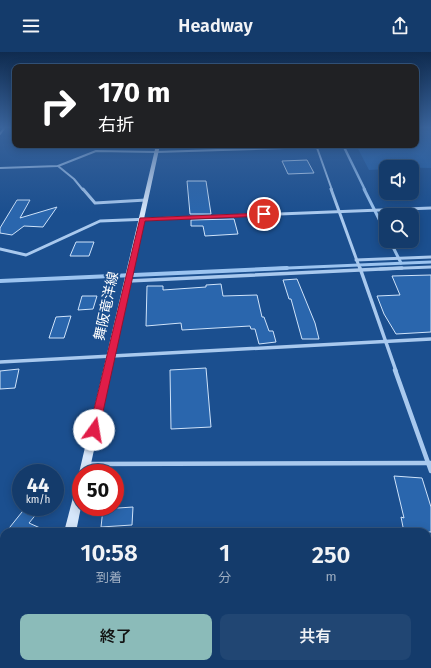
<!DOCTYPE html>
<html lang="ja">
<head>
<meta charset="utf-8">
<style>
  :root { --surface:#143b6b; --page:#214673; --text:#f1f3f6; --muted:#9dadc1; --line:#33557e; --accent:#8bbbb9 }
  body { margin:0; font-family:"Fira Sans","Noto Sans JP",sans-serif; background:var(--page); color:var(--text); height:100vh; display:flex; flex-direction:column; font-size:15px; white-space:nowrap }
  * { box-sizing:border-box; margin:0 }
  p { font-size:13px; color:var(--muted) }
  .icon { flex:none; width:22px; height:22px; fill:none; stroke:currentColor; stroke-width:2; stroke-linecap:round; stroke-linejoin:round }
  .map { position:relative; flex:1; overflow:hidden }
  .drawer { position:absolute; left:0px; top:476px; width:431px; height:140px; display:flex; flex-direction:column; background:var(--surface); border-radius:12px 12px 0 0; box-shadow:0 2px 10px #0003,0 0 0 1px var(--line) }
  .drawer>* { flex:none }
  .top-card { position:absolute; left:12px; top:12px; width:407px; height:84px; border-radius:8px; box-shadow:0 2px 10px #0003,0 0 0 1px var(--line); background:#202124; color:#fff; overflow:hidden }
  .tools { position:absolute; left:379px; top:108px; display:grid; gap:8px }
  .tools a { display:grid; place-items:center; width:40px; height:40px; border-radius:8px; background:var(--surface); box-shadow:0 2px 10px #0003,0 0 0 1px var(--line); font-size:20px }
  .speed { position:absolute; left:12px; top:412px; display:flex; gap:8px; font-size:20px; font-weight:700; text-align:center }
  .speed>* { display:grid; place-content:center; width:52px; height:52px; border-radius:50%; background:var(--surface); box-shadow:0 2px 10px #0003,0 0 0 1px var(--line); line-height:1 }
  .speed small { font-size:10px; font-weight:400 }
  .speed .limit { border:6px solid #d22; background:#fff; color:#111 }
  .pin { position:absolute; display:grid; place-items:center; width:34px; height:34px; color:#fff; margin:-17px; border:2px solid #fff; border-radius:50%; box-shadow:0 1px 4px #0007 }
  .me { position:absolute; width:44px; margin:-22px; rotate:13deg; stroke-linejoin:round; filter:drop-shadow(0 0 3px #0008) }
  .turn { display:flex; align-items:center; gap:14px; height:84px; padding:0 20px; font-size:18px }
  .turn .icon { width:52px; height:52px; stroke-width:2.5 }
  .turn b { display:block; font-size:28px; line-height:34px }
  .eta { display:flex; justify-content:space-evenly; align-items:center; height:68px; text-align:center }
  .eta b { font-size:24px; font-weight:600; line-height:28px }
  .primary-button { display:flex; gap:8px; margin-top:auto; padding:8px 20px }
  .primary-button a { flex:1; height:46px; border-radius:8px; background:var(--accent); color:#111; font-size:16px; font-weight:600; line-height:46px; text-align:center }
  .primary-button a+a { background:var(--page); color:var(--text) }
  header { display:flex; justify-content:space-between; align-items:center; height:52px; padding:0 20px; background:var(--surface); font-size:18px; font-weight:600 }
  .map>svg:first-child { display:block }
  .green { fill:#2461a8 }
  .lines { fill:none; stroke-linecap:round; stroke-linejoin:round }
  .stream-far2 { stroke:#9cc4f0; stroke-width:2.5 }
  .stream-far1 { stroke:#9cc4f0; stroke-width:3 }
  .stream { stroke:#9cc4f0; stroke-width:4 }
  .building { fill:#2a66ad; stroke:#cfe3fa }
  .minor-far4 { stroke:#a9c9ee; stroke-width:2 }
  .minor-far3 { stroke:#a9c9ee; stroke-width:3 }
  .minor-far2 { stroke:#a9c9ee; stroke-width:3.5 }
  .minor-far1 { stroke:#a9c9ee; stroke-width:4.5 }
  .minor { stroke:#a9c9ee; stroke-width:6 }
  .secondary { fill:#d6e6fa; fill-rule:evenodd }
  .route { fill:#e11d48; stroke:#92132f }
  .labels { text-anchor:middle; stroke-width:4; stroke-linejoin:round; paint-order:stroke }
  .street-label { font-size:14px; fill:#fff; stroke:#1b4f8f }
</style>
</head>
<body>
<header><svg class="icon" aria-label="menu" viewBox="0 0 24 24"><path d="M4 6h16M4 12h16M4 18h16"/></svg>Headway<svg class="icon" aria-label="share" viewBox="0 0 24 24"><path d="M12 15V3M7 8l5-5 5 5M5 13v7h14v-7"/></svg></header>
<div class="map">
<svg width="431" height="616" viewBox="0 0 431 616">
  <rect width="100%" height="100%" fill="#1b4f8f"/>
  <path class="green" d="M416 78 431 79V116L386 115V117L369 118 356 93H416Z"/>
  <g class="lines">
    <path class="stream-far2" d="M343 93 365 138"/>
    <g class="stream-far1">
      <path d="M364 137 386 181"/>
      <path d="M390 189 401 211"/>
      <path d="M264 217 431 210"/>
    </g>
    <path class="stream" d="M0 229 287 216"/>
  </g>
  <g class="building">
    <path d="M307 108 314 121 288 122 282 109Z"/>
    <path d="M187 129H206L211 162H190Z"/>
    <path d="M17 148H30L20 166 57 155 43 175 24 174 12 183 0 181V176Z"/>
    <path d="M234 167 238 182 205 184 203 174H191V168Z"/>
    <path d="M76 190H94L89 204H70Z"/>
    <path d="M431 223V280L396 282 384 262 377 244 400 243 392 224Z"/>
    <path d="M297 227 315 271 319 287H302L291 247H289L283 228Z"/>
    <path d="M221 232 223 244 257 243 262 265H264L269 279H273L276 290 259 292 255 277H251L250 274 182 278 181 271 146 274 147 234H163V238L206 235V233Z"/>
    <path d="M82 244H97L93 257 78 258Z"/>
    <path d="M71 264 64 286H49L56 265Z"/>
    <path d="M206 316 211 375 171 377 170 318Z"/>
    <path d="M19 317 15 336 0 337V319Z"/>
    <path d="M394 424 422 426 431 455V480H404L401 465 404 466Z"/>
    <path d="M26 455H42L29 471 49 480H6Z"/>
    <path d="M133 455 132 473 101 475 103 457Z"/>
  </g>
  <g class="lines">
    <g class="minor-far4">
      <path d="M0 82 5 75"/>
      <path d="M316 93 332 138"/>
      <path d="M58 114 74 127 83 138"/>
      <path d="M0 116 58 114 96 99 156 100 316 95"/>
    </g>
    <g class="minor-far3">
      <path d="M83 137 95 151 146 148"/>
      <path d="M331 137 360 217"/>
      <path d="M0 197 26 203 100 169 431 156"/>
      <path d="M356 208 431 205"/>
      <path d="M380 217 431 215"/>
    </g>
    <g class="minor-far2">
      <path d="M360 216 396 319"/>
      <path d="M128 229 402 216"/>
      <path d="M0 310 431 287"/>
    </g>
    <g class="minor-far1">
      <path d="M395 318 431 419"/>
      <path d="M86 412 431 411"/>
    </g>
    <g class="minor">
      <path d="M427 566 431 559"/>
      <path d="M392 616 395 612"/>
    </g>
    <g class="secondary">
      <path d="M156 93H160L89 421H81V424L79 421Z"/>
      <path d="M81 429V455L76 480H64L76 434 77 431Z"/>
      <path d="M32 612H46L45 616H31Z"/>
    </g>
  </g>
  <linearGradient id="sky" x2="0" y2="1"><stop stop-color="#0f2b4f"/><stop offset="0.47" stop-color="#39639b"/><stop offset="1" stop-color="#39639b" stop-opacity="0"/></linearGradient>
  <rect width="431" height="161" fill="url(#sky)"/>
  <path class="route" d="M264 161H266V164L145 169 99 378 98 381H90L89 378 140 166Z"/>
  <g class="labels">
    <g class="street-label">
      <text transform="translate(106 254) rotate(-78)" y="5">舞阪竜洋線</text>
    </g>
  </g>
</svg>
<div class="tools">
<a><svg class="icon" aria-label="sound" viewBox="0 0 24 24"><path d="M4 9h4l5-4v14l-5-4H4zM17 9q2 3 0 6"/></svg></a>
<a><svg class="icon" aria-label="search" viewBox="0 0 24 24"><circle cx="10" cy="10" r="6"/><path d="M15 15l6 6"/></svg></a>
</div>
<div class="speed"><div>44<small>km/h</small></div><div class="limit">50</div></div>
<div class="pin" style="left:264px;top:162px;background:#d93025"><svg class="icon" aria-label="arrive" viewBox="0 0 24 24"><path d="M6 21V4h12l-3 4 3 4H6"/></svg></div>
<svg class="me" style="left:94px;top:378px" viewBox="-20 -20 40 40"><circle r="19" fill="#fff"/><path d="M0-13L10 11 0 6-10 11z" fill="#e11d48"/></svg>
<div class="top-card">
<div class="turn"><svg class="icon" aria-label="right" viewBox="0 0 24 24"><path d="M7 20v-9h11M14 6l5 5-5 5"/></svg><div><b>170 m</b>右折</div></div>
</div>
<section class="drawer">
<div class="eta">
<div><b>10:58</b><p>到着</p></div>
<div><b>1</b><p>分</p></div>
<div><b>250</b><p>m</p></div>
</div>
<div class="primary-button"><a>終了</a><a>共有</a></div>
</section>
</div>
</body>
</html>
